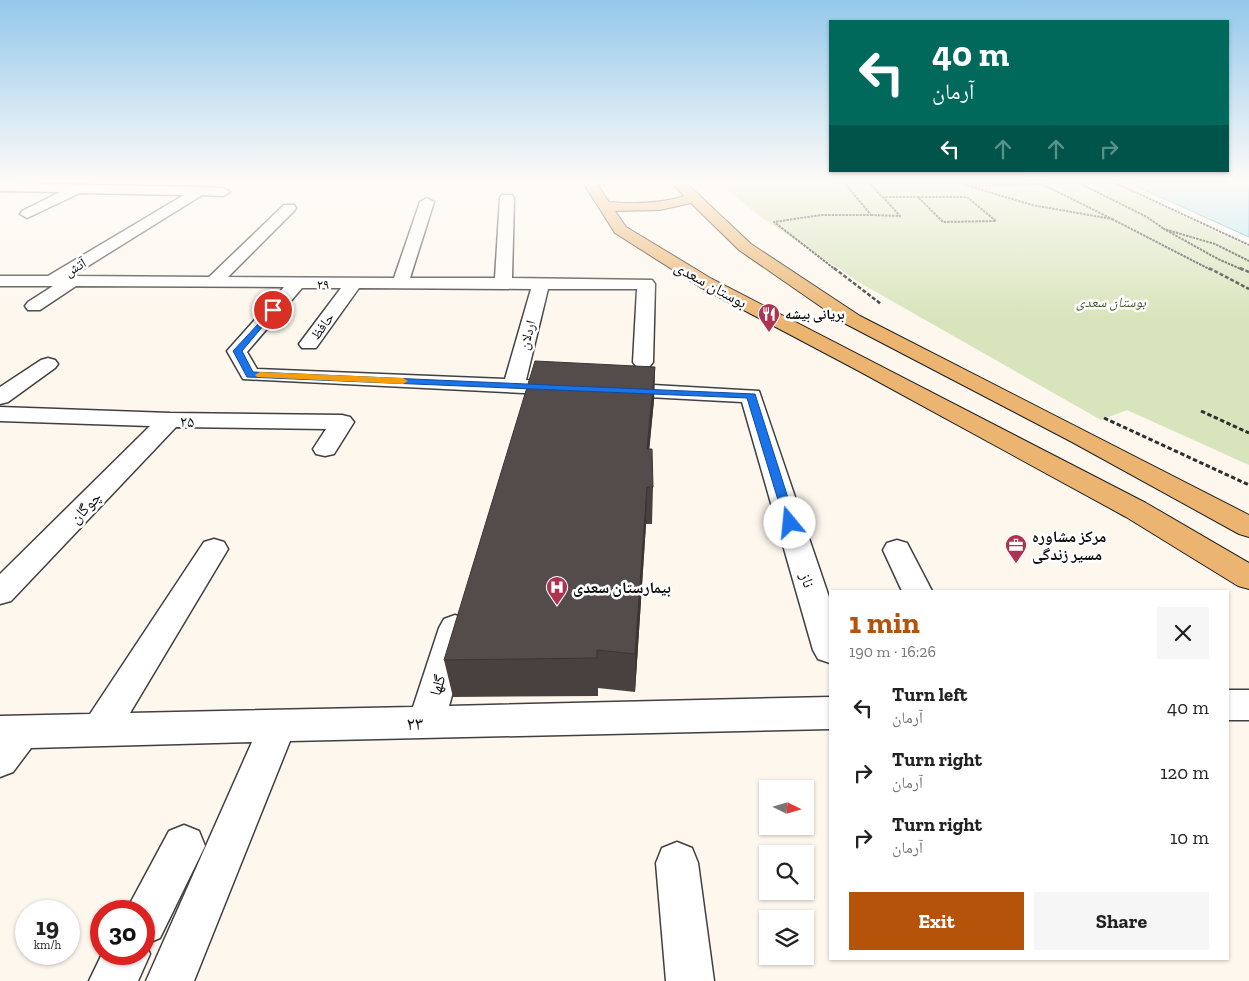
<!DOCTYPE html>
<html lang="en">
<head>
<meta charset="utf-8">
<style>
  :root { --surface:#fff; --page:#f6f6f6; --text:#222; --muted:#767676; --accent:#b45309 }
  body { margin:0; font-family:"Zilla Slab","Noto Naskh Arabic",serif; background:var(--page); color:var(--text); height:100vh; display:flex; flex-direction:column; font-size:19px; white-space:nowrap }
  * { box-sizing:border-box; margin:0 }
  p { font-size:16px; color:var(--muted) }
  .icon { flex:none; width:28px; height:28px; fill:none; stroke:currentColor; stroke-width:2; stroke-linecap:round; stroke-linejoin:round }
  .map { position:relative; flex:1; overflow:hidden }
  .sheet { position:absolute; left:829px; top:590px; width:400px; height:370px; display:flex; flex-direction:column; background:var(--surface); border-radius:0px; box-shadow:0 1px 4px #0004 }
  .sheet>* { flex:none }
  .guide { position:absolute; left:829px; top:20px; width:400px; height:152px; border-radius:0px; box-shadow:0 1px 4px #0004; background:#00695c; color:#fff; overflow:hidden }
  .needle { width:32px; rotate:95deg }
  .fabs { position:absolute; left:759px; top:780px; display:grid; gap:10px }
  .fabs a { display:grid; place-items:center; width:55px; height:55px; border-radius:0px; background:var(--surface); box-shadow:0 1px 4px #0004; font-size:25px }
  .speed { position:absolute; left:15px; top:900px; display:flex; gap:10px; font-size:25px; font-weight:700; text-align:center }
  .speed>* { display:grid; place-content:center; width:65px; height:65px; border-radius:50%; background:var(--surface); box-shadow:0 1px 4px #0004; line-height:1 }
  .speed small { font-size:12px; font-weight:400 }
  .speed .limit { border:8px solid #d22; background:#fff; color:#111 }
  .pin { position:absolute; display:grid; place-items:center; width:42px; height:42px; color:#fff; margin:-21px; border:2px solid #fff; border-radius:50%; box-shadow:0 1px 5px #0007 }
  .me { position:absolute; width:55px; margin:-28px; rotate:343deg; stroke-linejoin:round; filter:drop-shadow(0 0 4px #0008) }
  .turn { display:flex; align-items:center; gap:18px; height:105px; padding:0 20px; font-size:22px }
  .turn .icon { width:65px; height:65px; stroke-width:2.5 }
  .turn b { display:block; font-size:35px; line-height:42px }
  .lanes { display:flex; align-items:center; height:48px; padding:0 20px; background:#0003; justify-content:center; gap:25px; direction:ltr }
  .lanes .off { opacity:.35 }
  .round { display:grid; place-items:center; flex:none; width:52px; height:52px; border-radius:0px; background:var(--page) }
  .summary { display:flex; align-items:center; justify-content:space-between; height:85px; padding:0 20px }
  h1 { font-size:30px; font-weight:700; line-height:38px; color:var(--accent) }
  .cta { display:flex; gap:10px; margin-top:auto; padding:10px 20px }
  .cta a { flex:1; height:58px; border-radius:0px; background:var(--accent); color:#fff; font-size:20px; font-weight:700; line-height:58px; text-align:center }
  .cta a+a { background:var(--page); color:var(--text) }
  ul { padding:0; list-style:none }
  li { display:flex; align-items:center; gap:15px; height:65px; padding:0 20px }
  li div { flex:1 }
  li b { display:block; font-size:19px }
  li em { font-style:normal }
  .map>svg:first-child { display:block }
  .green { fill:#d8e4bb }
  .water { fill:#b7e6f0; stroke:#46a7bf }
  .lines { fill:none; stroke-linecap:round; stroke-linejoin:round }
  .street-casing { stroke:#404040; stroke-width:3 }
  .primary-casing { stroke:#1e1e1e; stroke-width:2 }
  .path-far2 { stroke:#2f2f2f; stroke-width:2; stroke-dasharray:2.5 1; stroke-linecap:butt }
  .path-far1 { stroke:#2f2f2f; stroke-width:2.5; stroke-dasharray:4 2; stroke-linecap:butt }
  .path { stroke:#2f2f2f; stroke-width:3; stroke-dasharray:4.5 2.5; stroke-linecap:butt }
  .street { fill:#fff; fill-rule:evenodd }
  .primary { fill:#ebb571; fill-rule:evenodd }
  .wall { fill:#484140 }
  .shaded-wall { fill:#3b3534 }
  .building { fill:#544c4a; stroke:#3b3534 }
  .route { fill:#1a73e8; stroke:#114b97 }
  .slow { fill:#f59e0b }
  .labels { text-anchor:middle; stroke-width:5; stroke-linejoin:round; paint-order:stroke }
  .far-street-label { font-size:14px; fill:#0d0d0d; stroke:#fff }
  .far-park-label { font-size:14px; font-style:italic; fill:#3b5d24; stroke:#fff }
  .far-poi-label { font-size:14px; font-weight:bold; fill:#0d0d0d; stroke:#fff; text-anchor:start }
  .street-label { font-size:16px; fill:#0d0d0d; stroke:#fff }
  .poi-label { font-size:16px; font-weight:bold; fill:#0d0d0d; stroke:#fff; text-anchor:start }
  .near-street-label { font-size:19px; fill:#0d0d0d; stroke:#fff }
</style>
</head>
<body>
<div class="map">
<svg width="1249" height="981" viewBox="0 0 1249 981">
  <rect width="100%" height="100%" fill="#fdf7ee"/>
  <path class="green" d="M716 181H1108L1249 247V465L1127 410 1101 420 862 284 762 218Z"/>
  <path class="water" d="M1125 181H1249V237L1136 186Z"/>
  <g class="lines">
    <g class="street-casing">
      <g id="street">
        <path d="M0 183 200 187 223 188 230 192 223 196 202 195 72 276 209 277 284 205H294L296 208 294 211 228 277 394 278 420 202 427 198 434 202 410 278H495L500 198 502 195H512L514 198 512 278 652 280 655 284 653 362 650 366 643 368 636 366 633 362 637 289H548L526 380 572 383 575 388 572 393 564 395 243 379 227 351 284 287 76 286 40 310H28L25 306 28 302 53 286H0V276H48L184 195 80 193 27 218 20 214 22 211 60 192 0 191ZM302 288H341L299 344 302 348H316L359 288 531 289 505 379 257 369 247 352Z"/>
        <path d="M48 358 55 360 58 364 55 368 8 402 0 404V387L41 360Z"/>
        <path d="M618 383 759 391 830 600V663L818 659 813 650 742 402 610 395 607 390 610 385Z"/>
        <path d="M0 407 170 413 342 415 350 417 354 422 334 454 325 456 316 454 313 449 326 429 176 427 11 601 0 604V574L150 426 0 421Z"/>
        <path d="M214 539 224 542 228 549 130 713 413 707 439 628 444 619 455 615 466 619 471 628 449 706 830 697V729L290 741 194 981H146L252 742 31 748 13 772 0 777V716L90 714 204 542Z"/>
        <path d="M897 540 907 543 932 591H902L883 550 887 543Z"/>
        <rect x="1228" y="690" width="21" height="30"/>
        <path d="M184 825 199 831 205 846 160 938 146 944 150 954 138 981H89L102 954H144V911H126L169 831Z"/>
        <path d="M677 842 692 848 698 863 714 981H666L656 863 662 848Z"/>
      </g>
    </g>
    <g class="primary-casing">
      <path id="primary" d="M582 181H595L609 202C634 204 660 204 684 196L670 181H684L751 244 860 316 1249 515V537L1239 534 1072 442 846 324 739 250 691 203 660 210 615 211 626 227 712 279 1146 503 1249 563V589L1238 586 1126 517 857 370 700 287 615 233Z"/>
    </g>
    <g class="path-far2">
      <path d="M868 181 882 197H918"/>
      <path d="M955 181 969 186"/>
      <path d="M1037 181 1042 184"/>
      <path d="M1075 181 1147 217 1164 229"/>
      <path d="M1111 181 1249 245"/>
      <path d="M1042 184 1112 219 1032 205 969 186Z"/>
      <path d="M918 197H967L996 221 943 222Z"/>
      <path d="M871 215 900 216 883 197"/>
      <path d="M1112 219 1211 270"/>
      <path d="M836 270 774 222 821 215H871L843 181"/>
      <path d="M1243 270 1218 259 1164 229 1215 244 1249 261"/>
    </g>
    <g class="path-far1">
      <path d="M834 268 881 304"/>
      <path d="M1209 268 1249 289"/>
      <path d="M1240 268 1249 272"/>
    </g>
    <g class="path">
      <path d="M1201 411 1249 433"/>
      <path d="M1104 418 1249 485"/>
    </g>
    <use href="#street" class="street"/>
    <use href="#primary" class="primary"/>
  </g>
  <path class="wall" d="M655 367 654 400 649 449 653 487 652 524H646L635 692 598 688V696L453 697 444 660Z"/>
  <g class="shaded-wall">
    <path d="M655 367 654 400 646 484 647 449Z"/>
    <path d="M647 487 646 524 635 692V654Z"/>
  </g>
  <path class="building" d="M535 361 655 367 647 449H652L653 487H647L635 654 597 650V658L444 660Z"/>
  <linearGradient id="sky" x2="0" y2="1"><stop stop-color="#94c8eb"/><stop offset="0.57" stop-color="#fefbf7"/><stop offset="1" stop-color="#fefbf7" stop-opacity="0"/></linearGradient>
  <rect width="1249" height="319" fill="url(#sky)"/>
  <path class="route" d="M273 308 275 309V312L242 351 253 372 755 394 796 523 790 527 785 523 747 398 247 377 233 351Z"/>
  <path class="slow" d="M260 372 403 378 408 381 403 384 257 377 255 375Z"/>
  <defs>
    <g id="restaurant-pin" transform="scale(1.125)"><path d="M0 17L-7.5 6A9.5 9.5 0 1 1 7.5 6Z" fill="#ae3351" stroke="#fff"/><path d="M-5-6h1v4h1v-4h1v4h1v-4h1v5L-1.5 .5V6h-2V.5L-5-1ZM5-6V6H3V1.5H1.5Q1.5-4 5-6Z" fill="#fff"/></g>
    <g id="office-pin" transform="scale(1.125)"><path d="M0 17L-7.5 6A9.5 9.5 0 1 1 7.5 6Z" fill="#ae3351" stroke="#fff"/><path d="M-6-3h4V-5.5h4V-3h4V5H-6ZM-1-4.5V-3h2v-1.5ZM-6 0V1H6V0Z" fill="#fff"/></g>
    <g id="hospital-pin" transform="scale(1.125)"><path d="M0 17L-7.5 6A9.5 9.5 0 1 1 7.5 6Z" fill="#ae3351" stroke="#fff"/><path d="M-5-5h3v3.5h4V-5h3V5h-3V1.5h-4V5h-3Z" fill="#fff"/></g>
  </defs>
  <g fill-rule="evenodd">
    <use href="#restaurant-pin" x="769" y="314"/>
    <use href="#office-pin" x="1016" y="545"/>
    <use href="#hospital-pin" x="557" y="587"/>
  </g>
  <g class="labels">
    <g class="far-street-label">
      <text transform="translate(75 267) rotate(-31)" y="5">آتش</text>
      <text x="323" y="289">۲۹</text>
      <text transform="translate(322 326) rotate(-54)" y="5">حافظ</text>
      <text transform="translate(527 335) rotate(-75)" y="5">اردلان</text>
    </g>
    <g class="far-park-label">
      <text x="1111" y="307">بوستان سعدی</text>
    </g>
    <g class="far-poi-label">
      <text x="785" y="319">بریانی بیشه</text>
    </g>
    <g class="street-label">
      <text transform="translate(711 284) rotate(29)" y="6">بوستان سعدی</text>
      <text transform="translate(187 421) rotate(1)" y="6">۲۵</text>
      <text transform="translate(85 507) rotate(-46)" y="6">چوگان</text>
      <text transform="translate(808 580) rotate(73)" y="6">ناز</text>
      <text transform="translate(437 685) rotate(-73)" y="6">گلها</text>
    </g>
    <g class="poi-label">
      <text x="1032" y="542">مرکز مشاوره<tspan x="1032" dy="18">مسیر زندگی</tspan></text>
      <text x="573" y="593">بیمارستان سعدی</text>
    </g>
    <g class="near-street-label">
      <text transform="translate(415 723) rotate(-1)" y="7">۲۳</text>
    </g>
  </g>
</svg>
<div class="fabs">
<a><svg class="needle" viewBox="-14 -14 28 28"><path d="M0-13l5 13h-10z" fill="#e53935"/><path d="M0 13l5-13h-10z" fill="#767676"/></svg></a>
<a><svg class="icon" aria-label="search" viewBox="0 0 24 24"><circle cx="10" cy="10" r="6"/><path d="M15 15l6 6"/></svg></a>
<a><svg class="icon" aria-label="layers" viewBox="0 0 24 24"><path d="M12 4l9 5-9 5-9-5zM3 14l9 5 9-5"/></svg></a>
</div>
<div class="speed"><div>19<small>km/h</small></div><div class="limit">30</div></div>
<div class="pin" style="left:273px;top:310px;background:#d93025"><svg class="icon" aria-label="arrive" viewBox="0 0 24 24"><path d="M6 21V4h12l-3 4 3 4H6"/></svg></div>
<svg class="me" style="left:790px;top:523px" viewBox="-20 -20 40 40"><circle r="19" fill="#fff"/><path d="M0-13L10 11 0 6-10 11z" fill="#1a73e8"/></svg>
<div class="guide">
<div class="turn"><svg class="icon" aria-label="left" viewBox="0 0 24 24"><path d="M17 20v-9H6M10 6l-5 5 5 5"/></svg><div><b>40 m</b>آرمان</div></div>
<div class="lanes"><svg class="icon" aria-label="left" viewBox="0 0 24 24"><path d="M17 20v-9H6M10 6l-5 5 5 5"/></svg><svg class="icon off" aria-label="ahead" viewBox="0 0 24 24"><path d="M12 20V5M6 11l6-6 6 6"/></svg><svg class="icon off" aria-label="ahead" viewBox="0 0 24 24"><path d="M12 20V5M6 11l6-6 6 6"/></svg><svg class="icon off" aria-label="right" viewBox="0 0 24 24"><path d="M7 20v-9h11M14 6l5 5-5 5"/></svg></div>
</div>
<section class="sheet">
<div class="summary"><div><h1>1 min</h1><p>190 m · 16:26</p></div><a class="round"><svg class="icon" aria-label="close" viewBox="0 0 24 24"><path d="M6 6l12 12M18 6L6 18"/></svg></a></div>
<ul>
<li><svg class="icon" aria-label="left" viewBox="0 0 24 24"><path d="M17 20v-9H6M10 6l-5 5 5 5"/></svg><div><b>Turn left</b><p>آرمان</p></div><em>40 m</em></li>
<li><svg class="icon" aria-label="right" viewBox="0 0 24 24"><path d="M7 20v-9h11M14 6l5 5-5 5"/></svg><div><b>Turn right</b><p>آرمان</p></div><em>120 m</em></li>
<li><svg class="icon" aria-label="right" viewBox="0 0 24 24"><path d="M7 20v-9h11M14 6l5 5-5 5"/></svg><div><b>Turn right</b><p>آرمان</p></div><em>10 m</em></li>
</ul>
<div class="cta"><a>Exit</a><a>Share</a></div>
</section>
</div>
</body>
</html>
